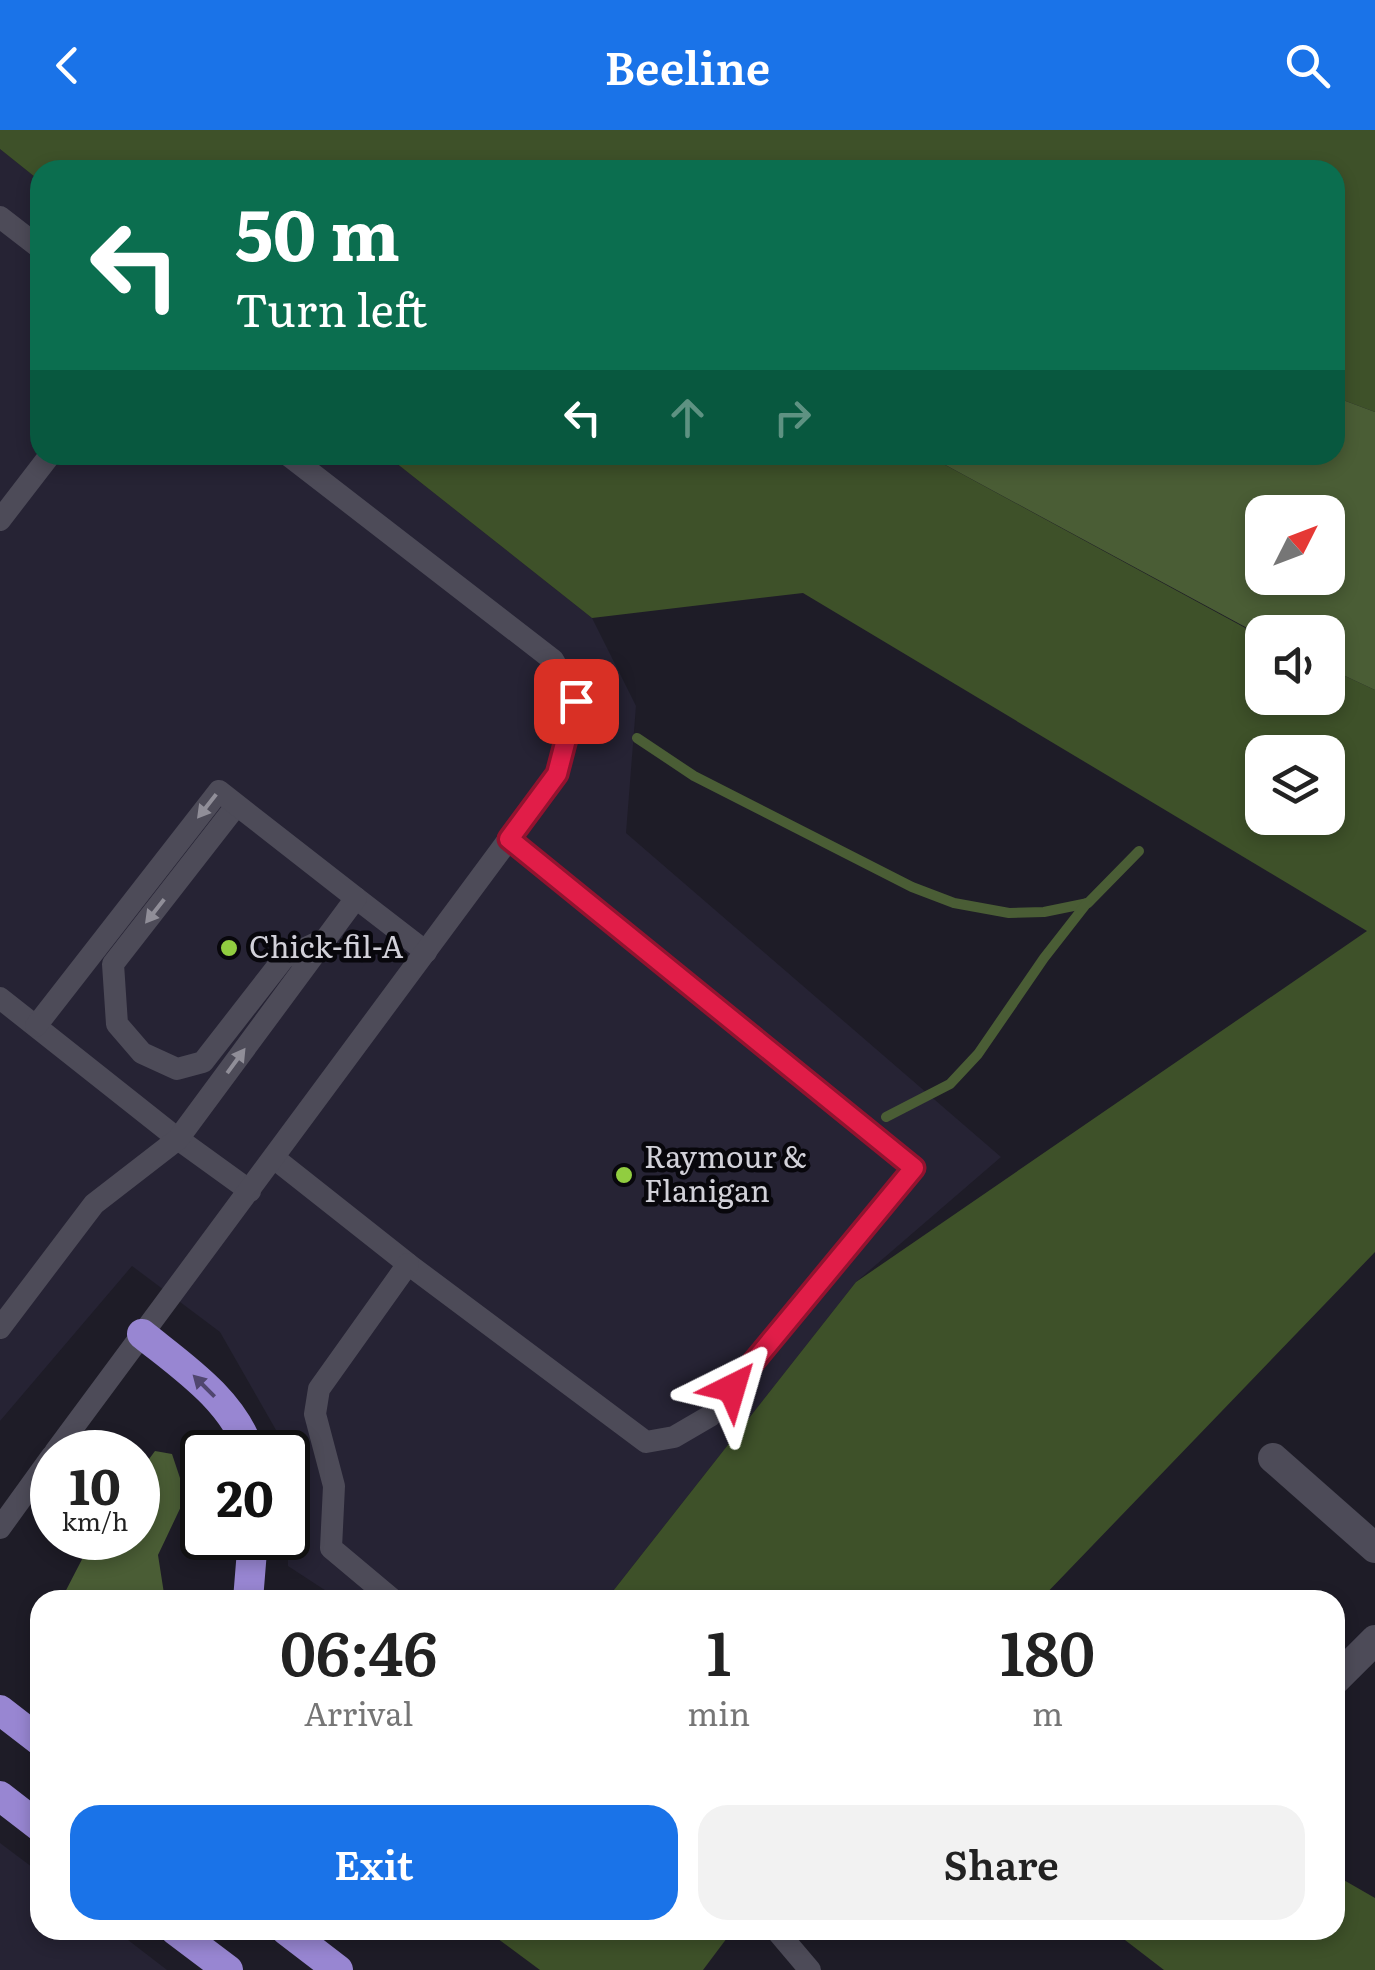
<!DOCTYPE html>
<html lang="en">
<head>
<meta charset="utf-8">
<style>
  :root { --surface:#fff; --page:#f2f2f2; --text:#222; --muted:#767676; --accent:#1a73e8 }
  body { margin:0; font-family:Literata,serif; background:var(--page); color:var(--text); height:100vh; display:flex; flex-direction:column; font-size:38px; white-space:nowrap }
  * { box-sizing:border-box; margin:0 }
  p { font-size:32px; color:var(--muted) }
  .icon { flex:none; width:55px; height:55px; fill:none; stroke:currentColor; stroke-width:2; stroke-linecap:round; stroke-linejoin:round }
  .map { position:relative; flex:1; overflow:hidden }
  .sheet { position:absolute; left:30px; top:1460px; width:1315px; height:350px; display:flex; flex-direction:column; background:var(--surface); border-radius:30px; box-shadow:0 5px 15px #0003 }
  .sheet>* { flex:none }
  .hud { position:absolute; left:30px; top:30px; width:1315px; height:305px; border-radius:30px; box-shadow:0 5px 15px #0003; background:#0b6e4f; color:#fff; overflow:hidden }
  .needle { width:65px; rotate:48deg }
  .buttons { position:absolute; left:1245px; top:365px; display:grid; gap:20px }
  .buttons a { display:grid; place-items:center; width:100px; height:100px; border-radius:20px; background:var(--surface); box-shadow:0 5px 15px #0003; font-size:50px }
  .speed { position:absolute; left:30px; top:1300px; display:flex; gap:20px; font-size:50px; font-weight:700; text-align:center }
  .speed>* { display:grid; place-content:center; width:130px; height:130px; border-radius:50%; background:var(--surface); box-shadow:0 5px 15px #0003; line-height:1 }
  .speed small { font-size:25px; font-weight:400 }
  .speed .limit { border:5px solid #111; border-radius:15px; background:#fff; color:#111 }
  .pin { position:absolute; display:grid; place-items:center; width:85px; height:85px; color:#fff; margin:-42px; border-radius:20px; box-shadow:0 5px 15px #0006 }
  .me { position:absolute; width:110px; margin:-55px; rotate:40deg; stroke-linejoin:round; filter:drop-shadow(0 0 8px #0008) }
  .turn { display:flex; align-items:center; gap:35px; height:210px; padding:0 40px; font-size:45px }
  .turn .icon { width:130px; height:130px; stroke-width:2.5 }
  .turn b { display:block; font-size:70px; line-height:85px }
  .lanes { display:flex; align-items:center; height:95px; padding:0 40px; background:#0003; justify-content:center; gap:50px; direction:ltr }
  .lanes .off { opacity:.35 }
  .eta { display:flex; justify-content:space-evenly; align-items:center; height:170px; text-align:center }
  .eta b { font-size:60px; font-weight:600; line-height:70px }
  .cta { display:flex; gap:20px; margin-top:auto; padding:20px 40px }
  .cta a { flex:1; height:115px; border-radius:30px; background:var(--accent); color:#fff; font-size:40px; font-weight:600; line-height:115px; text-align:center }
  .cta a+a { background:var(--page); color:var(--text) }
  header { display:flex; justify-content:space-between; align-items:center; height:130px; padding:0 40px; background:var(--accent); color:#fff; font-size:45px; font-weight:600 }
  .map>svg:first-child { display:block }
  .built { fill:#262334 }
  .forest { fill:#3e5129; fill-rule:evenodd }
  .water { fill:#4a5d35; fill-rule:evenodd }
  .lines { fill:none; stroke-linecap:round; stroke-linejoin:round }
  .stream { stroke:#4a5d35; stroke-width:10 }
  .lane { stroke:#4d4b58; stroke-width:22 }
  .street { stroke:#4d4b58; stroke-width:30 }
  .highway { stroke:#9886d2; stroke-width:30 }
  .oneway { fill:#908e98 }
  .oneway2 { fill:#50466f }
  .route-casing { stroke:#92132f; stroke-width:25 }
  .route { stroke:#e11d48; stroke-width:18 }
  .poi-dot { fill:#91cd40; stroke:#08070c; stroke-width:4 }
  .labels { text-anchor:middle; stroke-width:9; stroke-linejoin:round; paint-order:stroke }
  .poi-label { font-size:30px; fill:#d2d1d9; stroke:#08070c; text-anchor:start }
</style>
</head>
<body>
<header><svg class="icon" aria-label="back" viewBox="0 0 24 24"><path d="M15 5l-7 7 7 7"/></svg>Beeline<svg class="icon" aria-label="search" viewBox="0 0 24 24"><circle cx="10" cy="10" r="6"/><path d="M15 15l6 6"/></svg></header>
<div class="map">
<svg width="1375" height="1840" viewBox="0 0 1375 1840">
  <rect width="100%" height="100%" fill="#1e1c27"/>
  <g class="built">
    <path d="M0 19 40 51V325H386L592 488 636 576 626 703 1001 1027 856 1152 606 1470H340L288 1436V1321L220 1202 132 1136 0 1291Z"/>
    <path d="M0 1713 40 1743V1800H115L167 1840H0Z"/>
  </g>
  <g class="forest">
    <path d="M0 0H1375V282L1343 270 1335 271V40H40V51L0 19Z"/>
    <path d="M386 325H927L1262 507V568H1328V538L1375 560V1122L1040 1470H606L856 1152 1367 801 803 463 592 488ZM1262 622H1328V688H1262Z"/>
    <path d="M1335 1745 1375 1768V1840H1164L1112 1800H1335Z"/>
    <path d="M486 1800H733L703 1840H540Z"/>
  </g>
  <g class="water">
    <path d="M1343 270 1375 282V560L1328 538V502H1262V506L927 325H1335V271ZM1262 382H1328V448H1262Z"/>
    <path d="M155 1321 172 1324 186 1366 158 1425 165 1470H61L93 1408H138V1344Z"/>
  </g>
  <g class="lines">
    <g class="stream">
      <path d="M637 608 694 646 912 757 954 773 1009 783 1044 782 1088 773 1139 721"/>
      <path d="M886 987 950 954 978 924 1044 828 1087 773"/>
    </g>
    <g class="lane">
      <path d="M0 87 40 118"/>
      <path d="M0 390 50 325"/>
      <path d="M236 676 113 834 117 894 142 923 177 939 203 932 284 828 321 811"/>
      <path d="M356 768 426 822"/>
      <path d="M0 868 178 1009 250 1061"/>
      <path d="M274 1028 408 1134 646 1312 674 1307 710 1286 914 1038 509 709"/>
      <path d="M0 1198 94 1074 178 1009 356 768 219 661 36 896"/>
      <path d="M55 1322 557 644 576 571 553 530 288 325"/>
      <path d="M0 1398 52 1326"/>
      <path d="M393 1470 331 1418 334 1356 315 1284 319 1259 408 1134"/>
      <path d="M776 1800 810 1840"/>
    </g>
    <g class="street">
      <path d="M1273 1328 1375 1418"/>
      <path d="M1335 1550 1375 1510"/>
    </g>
    <g class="highway">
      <path d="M142 1204C183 1237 233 1270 250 1322"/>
      <path d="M248 1470 253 1408"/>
      <path d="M0 1580 40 1611"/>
      <path d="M0 1666 40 1697"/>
      <path d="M175 1800 228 1840"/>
      <path d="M286 1800 338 1840"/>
    </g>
  </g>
  <defs><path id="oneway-solid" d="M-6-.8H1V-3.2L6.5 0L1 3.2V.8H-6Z" transform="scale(2.5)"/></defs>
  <g class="oneway">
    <use href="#oneway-solid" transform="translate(207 676) rotate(128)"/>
    <use href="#oneway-solid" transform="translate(155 781) rotate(128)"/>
    <use href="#oneway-solid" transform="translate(236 931) rotate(-54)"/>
  </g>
  <use class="oneway2" href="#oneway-solid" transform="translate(204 1256) rotate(-135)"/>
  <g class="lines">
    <g class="route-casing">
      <path id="route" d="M576 571 557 644 509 709 914 1038 732 1258"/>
    </g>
    <use href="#route" class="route"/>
  </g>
  <g class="poi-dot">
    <circle cx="229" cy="818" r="10"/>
    <circle cx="624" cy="1045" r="10"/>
  </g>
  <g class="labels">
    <g class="poi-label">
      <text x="249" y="828">Chick-fil-A</text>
      <text x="644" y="1038">Raymour &amp;<tspan x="644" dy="34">Flanigan</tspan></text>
    </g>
  </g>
</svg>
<div class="buttons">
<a><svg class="needle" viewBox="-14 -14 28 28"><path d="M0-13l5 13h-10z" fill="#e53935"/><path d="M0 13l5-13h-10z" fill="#767676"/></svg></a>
<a><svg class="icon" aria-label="sound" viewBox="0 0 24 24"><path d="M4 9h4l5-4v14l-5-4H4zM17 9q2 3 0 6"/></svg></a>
<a><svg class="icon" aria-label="layers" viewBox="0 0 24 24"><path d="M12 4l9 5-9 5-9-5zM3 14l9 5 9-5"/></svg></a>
</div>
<div class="speed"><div>10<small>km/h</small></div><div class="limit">20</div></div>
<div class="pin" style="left:576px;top:571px;background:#d93025"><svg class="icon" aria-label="arrive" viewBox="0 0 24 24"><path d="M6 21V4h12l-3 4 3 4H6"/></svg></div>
<svg class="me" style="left:732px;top:1258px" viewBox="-20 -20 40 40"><path d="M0-17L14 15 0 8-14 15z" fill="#e11d48" stroke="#fff" stroke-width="4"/></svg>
<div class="hud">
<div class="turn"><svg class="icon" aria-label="left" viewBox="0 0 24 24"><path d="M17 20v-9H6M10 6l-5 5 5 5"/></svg><div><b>50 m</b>Turn left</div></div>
<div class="lanes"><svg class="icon" aria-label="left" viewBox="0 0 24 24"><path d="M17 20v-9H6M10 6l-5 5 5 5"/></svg><svg class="icon off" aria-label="ahead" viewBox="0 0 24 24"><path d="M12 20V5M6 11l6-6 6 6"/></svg><svg class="icon off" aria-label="right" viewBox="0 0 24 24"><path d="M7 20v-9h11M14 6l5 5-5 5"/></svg></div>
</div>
<section class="sheet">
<div class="eta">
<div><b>06:46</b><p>Arrival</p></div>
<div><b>1</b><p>min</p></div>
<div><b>180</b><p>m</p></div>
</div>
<div class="cta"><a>Exit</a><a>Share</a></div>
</section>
</div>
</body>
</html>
